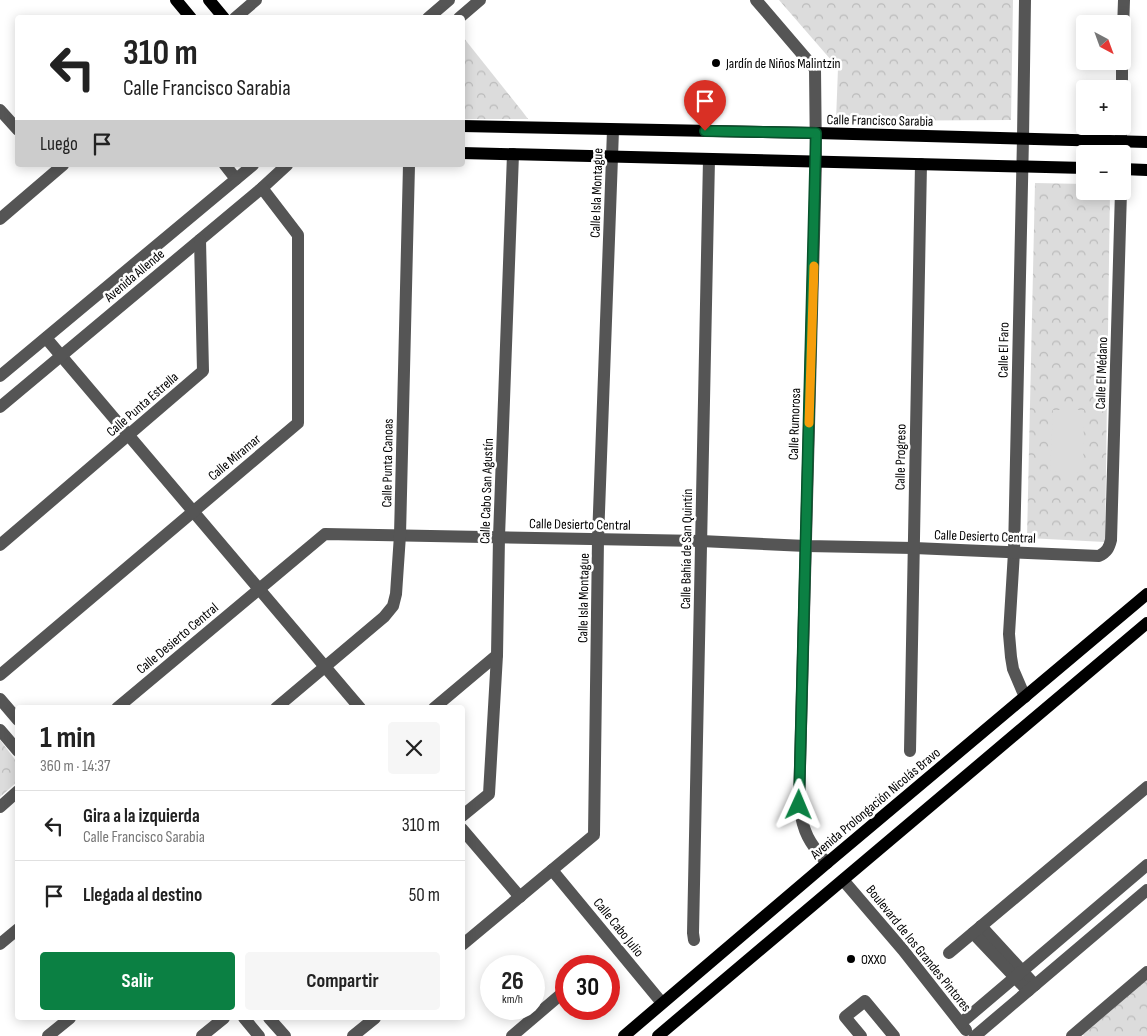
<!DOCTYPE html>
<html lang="es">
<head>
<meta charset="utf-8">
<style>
  :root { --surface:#fff; --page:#f6f6f6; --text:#222; --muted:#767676; --line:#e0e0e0; --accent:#0b8043 }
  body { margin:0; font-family:"Sofia Sans Condensed",sans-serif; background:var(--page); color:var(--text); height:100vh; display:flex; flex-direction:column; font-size:19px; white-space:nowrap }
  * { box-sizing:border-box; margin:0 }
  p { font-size:16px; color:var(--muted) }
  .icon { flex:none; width:28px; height:28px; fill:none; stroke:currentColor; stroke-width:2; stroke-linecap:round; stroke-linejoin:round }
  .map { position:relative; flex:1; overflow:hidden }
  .sheet { position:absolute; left:15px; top:705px; width:450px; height:315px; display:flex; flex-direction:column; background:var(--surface); border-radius:5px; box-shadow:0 2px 12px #0003 }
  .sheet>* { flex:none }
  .banner { position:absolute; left:15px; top:15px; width:450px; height:152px; border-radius:5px; box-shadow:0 2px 12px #0003; background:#fff; color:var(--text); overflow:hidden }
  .needle { width:32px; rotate:139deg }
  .controls { position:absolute; left:1076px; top:15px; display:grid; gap:10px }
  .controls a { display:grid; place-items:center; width:55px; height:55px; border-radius:5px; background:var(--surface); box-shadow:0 2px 12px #0003; font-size:25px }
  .speed { position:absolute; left:480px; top:955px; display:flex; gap:10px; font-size:25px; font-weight:700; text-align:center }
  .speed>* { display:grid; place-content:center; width:65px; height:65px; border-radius:50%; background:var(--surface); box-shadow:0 2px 12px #0003; line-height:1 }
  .speed small { font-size:12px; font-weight:400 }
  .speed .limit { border:8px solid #d22; background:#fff; color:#111 }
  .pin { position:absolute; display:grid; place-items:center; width:42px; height:42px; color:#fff; margin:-51px -21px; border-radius:50% 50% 50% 0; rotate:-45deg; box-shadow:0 0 5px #0007 }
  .pin .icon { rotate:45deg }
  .me { position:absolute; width:55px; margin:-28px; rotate:1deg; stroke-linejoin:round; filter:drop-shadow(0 0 4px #0008) }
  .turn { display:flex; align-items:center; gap:18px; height:105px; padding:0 25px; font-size:22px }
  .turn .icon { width:65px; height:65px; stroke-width:2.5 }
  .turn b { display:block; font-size:35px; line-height:42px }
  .then { display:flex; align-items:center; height:48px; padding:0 25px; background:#0003; gap:10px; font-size:19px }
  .round { display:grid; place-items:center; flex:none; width:52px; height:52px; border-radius:5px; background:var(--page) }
  .head { display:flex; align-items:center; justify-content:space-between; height:85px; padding:0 25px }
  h1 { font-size:30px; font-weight:700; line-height:38px }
  .action { display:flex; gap:10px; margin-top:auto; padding:10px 25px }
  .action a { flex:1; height:58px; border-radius:5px; background:var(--accent); color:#fff; font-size:20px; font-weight:700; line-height:58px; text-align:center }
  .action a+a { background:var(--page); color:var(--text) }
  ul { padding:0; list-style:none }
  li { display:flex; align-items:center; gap:15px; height:70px; padding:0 25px; border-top:1px solid var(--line) }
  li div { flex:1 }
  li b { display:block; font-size:19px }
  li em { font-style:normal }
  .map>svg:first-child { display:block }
  .park { fill:url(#park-crowns) }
  .pitch { fill:#dcdcdc }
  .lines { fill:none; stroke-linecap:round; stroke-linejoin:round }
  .minor { stroke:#555; stroke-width:12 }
  .major { stroke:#000; stroke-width:12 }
  .route-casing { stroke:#07532c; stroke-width:12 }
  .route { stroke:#0b8043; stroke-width:9 }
  .slow { stroke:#f59e0b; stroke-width:9 }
  .poi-dot { fill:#000; stroke:#fff; stroke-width:2 }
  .labels { text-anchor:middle; stroke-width:5; stroke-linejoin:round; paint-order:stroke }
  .poi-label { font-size:14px; fill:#000; stroke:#fff; text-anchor:start }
  .street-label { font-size:14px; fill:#000; stroke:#fff }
</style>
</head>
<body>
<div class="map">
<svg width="1147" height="1036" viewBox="0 0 1147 1036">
  <defs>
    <pattern id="park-crowns" width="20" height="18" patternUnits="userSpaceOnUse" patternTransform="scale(1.25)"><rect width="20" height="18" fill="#dcdcdc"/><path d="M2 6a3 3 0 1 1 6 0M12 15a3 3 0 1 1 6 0" fill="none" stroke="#bbb"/></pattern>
  </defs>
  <rect width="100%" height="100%" fill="#fff"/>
  <g class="park">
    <path d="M779 0H1013L1011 120 836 121 838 68Z"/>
    <path d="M463 37 522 111 528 119H463Z"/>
    <path d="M1035 183 1085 184V191H1110L1105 542 1027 538Z"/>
    <path d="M0 740 17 762V782L0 797Z"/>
    <path d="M1147 976V1036H1084L1080 1032Z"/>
  </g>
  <path class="pitch" d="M1053 410H1084L1083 473 1050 471Z"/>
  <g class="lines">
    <g class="minor">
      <path d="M756 0 815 69 816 161 799 805C803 832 809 843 827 863"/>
      <path d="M1025 0 1023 138 1014 552 1009 634 1011 657 1013 669 1025 697"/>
      <path d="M235 18 256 0"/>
      <path d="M428 18 449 0"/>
      <path d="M459 18 480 0"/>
      <path d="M1122 58 1124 0"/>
      <path d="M1122 89V61"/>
      <path d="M0 110 18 130"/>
      <path d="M1121 141V126"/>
      <path d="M225 165 236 179"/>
      <path d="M0 219 63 165"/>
      <path d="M46 338 360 708"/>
      <path d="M0 376 253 165"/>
      <path d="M0 407 262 188 287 165"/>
      <path d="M0 545 203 371 200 240"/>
      <path d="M0 675 298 423V235L262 188"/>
      <path d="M0 699 18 720"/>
      <path d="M117 708 325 534 701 541 806 546 914 548 1099 556C1107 552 1109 548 1111 540L1121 191"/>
      <path d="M276 708 384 617 393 606 396 594 400 535 409 165"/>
      <path d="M434 708 497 655"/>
      <path d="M0 730 18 751"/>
      <path d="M910 751 921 164"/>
      <path d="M0 807 18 791"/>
      <path d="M462 816 489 794 497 655 499 537 513 154"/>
      <path d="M462 829 520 897"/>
      <path d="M552 870 662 1003"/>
      <path d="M843 880 903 950 966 1030"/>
      <path d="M981 926 1035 985"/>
      <path d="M973 933 1028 991"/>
      <path d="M694 940 693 933 709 159"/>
      <path d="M0 944 18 929"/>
      <path d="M462 945 594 835 598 539 613 130"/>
      <path d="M949 953 1147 787"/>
      <path d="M244 1018 259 1036"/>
      <path d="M269 1018 285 1036"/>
      <path d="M961 1023 1147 865"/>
      <path d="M48 1036 70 1018"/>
      <path d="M202 1036 224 1018"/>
      <path d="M353 1036 375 1018"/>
      <path d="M512 1036 566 990"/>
      <path d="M861 1036 845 1017 865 1001 894 1036"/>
      <path d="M975 1036 1147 890"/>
      <path d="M1072 1036 1147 972"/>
    </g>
    <g class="major">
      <path d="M176 0 191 18"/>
      <path d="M209 0 224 18"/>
      <path d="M462 126 816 133 1147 142"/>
      <path d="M462 153 1085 168"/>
      <path d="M1122 169 1147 170"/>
      <path d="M624 1036 827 863 1147 594"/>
      <path d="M658 1036 1147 623"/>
    </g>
  </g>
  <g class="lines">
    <g class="route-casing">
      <path id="route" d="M705 131 816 133 799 805"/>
    </g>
    <use href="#route" class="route"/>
    <path class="slow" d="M809 423 814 266"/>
  </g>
  <g class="poi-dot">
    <circle cx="716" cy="63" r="5"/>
    <circle cx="851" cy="959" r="5"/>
  </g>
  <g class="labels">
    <g class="poi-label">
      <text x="726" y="68">Jardín de Niños Malintzin</text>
      <text x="861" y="964">OXXO</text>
    </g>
    <g class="street-label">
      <text transform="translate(880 120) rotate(1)" y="5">Calle Francisco Sarabia</text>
      <text transform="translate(596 193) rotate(-88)" y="5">Calle Isla Montague</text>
      <text transform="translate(134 275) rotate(-40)" y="5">Avenida Allende</text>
      <text transform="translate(1003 350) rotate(-89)" y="5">Calle El Faro</text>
      <text transform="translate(1101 373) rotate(-88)" y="5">Calle El Médano</text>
      <text transform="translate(142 404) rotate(-41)" y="5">Calle Punta Estrella</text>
      <text transform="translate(794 424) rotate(-88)" y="5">Calle Rumorosa</text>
      <text transform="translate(234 457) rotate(-40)" y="5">Calle Miramar</text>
      <text transform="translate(900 457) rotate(-89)" y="5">Calle Progreso</text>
      <text transform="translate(387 463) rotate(-89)" y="5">Calle Punta Canoas</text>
      <text transform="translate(486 491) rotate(-88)" y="5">Calle Cabo San Agustín</text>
      <text transform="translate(580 524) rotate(1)" y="5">Calle Desierto Central</text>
      <text transform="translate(985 536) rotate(2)" y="5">Calle Desierto Central</text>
      <text transform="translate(686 549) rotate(-89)" y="5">Calle Bahía de San Quintín</text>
      <text transform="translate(583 598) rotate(-89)" y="5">Calle Isla Montague</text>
      <text transform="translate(177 638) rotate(-40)" y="5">Calle Desierto Central</text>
      <text transform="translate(875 803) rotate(-40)" y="5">Avenida Prolongación Nicolás Bravo</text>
      <text transform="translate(619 927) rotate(51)" y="5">Calle Cabo Julio</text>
      <text transform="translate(919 948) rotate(51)" y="5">Boulevard de los Grandes Pintores</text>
    </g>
  </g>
</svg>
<div class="controls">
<a><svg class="needle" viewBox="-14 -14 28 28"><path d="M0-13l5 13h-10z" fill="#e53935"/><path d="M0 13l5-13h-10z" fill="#767676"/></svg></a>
<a>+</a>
<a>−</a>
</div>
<div class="speed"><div>26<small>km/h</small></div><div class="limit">30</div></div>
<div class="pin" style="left:705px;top:131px;background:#d93025"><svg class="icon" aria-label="arrive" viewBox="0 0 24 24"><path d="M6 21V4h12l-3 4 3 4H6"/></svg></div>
<svg class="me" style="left:799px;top:805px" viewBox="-20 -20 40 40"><path d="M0-17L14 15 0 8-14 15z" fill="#0b8043" stroke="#fff" stroke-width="4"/></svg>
<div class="banner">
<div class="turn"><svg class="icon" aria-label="left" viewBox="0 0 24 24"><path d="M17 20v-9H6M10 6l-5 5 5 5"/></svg><div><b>310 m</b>Calle Francisco Sarabia</div></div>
<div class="then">Luego<svg class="icon" aria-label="arrive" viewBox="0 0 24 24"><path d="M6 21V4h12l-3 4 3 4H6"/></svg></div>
</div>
<section class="sheet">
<div class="head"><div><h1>1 min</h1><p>360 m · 14:37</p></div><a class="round"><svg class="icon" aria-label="close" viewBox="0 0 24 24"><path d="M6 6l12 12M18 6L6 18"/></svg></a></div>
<ul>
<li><svg class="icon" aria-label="left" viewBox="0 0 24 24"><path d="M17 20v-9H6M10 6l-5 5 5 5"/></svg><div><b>Gira a la izquierda</b><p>Calle Francisco Sarabia</p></div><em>310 m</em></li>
<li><svg class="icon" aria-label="arrive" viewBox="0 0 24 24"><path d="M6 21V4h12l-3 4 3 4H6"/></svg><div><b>Llegada al destino</b></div><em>50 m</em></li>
</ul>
<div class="action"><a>Salir</a><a>Compartir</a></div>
</section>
</div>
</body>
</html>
